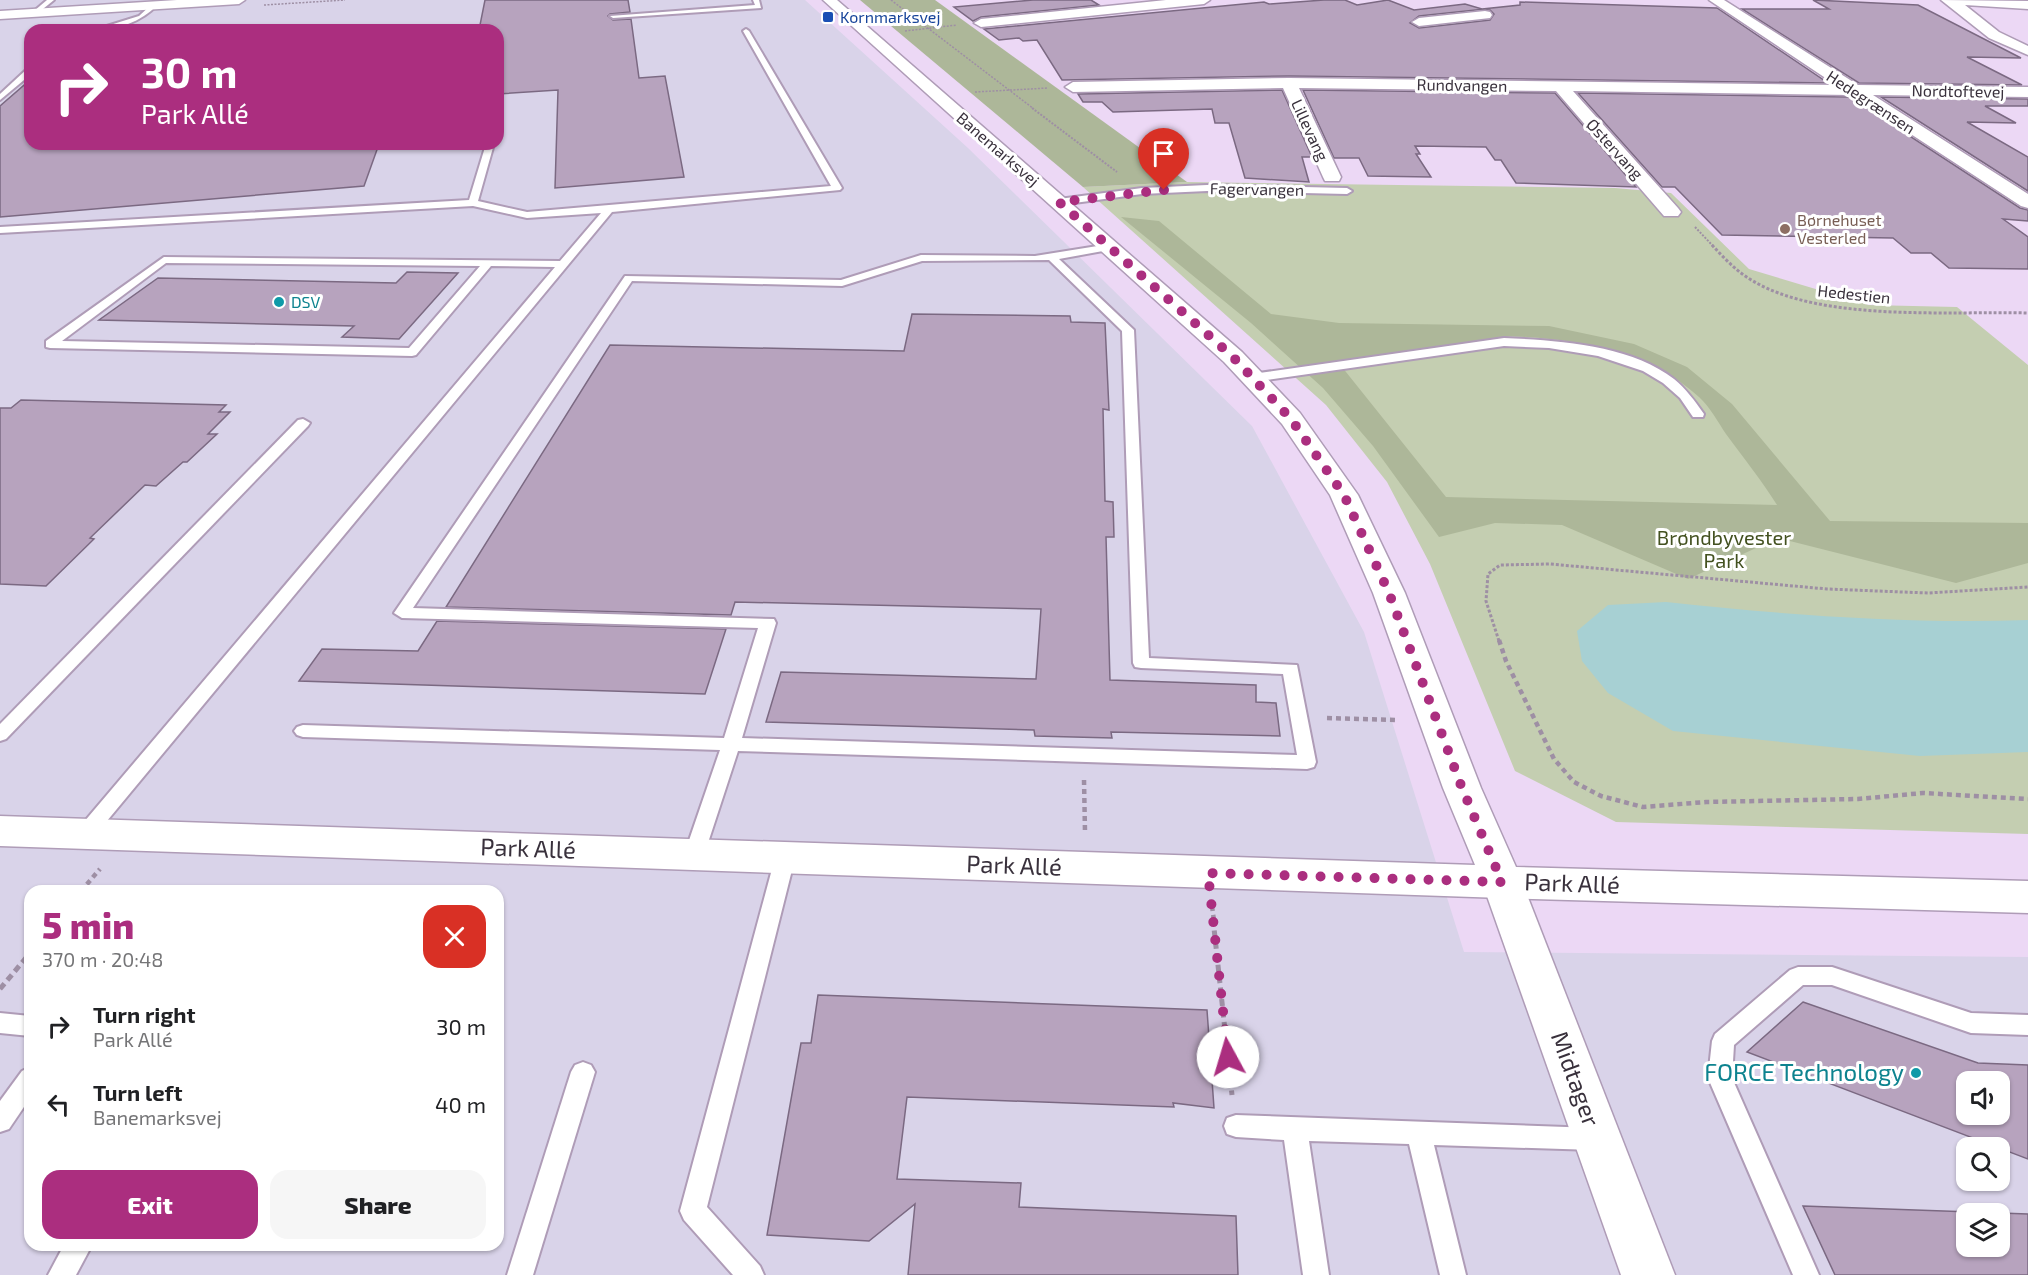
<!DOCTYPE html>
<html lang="en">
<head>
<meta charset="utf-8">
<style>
  :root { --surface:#fff; --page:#f6f6f6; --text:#202124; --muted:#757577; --accent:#ab2e7f }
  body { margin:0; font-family:"Exo 2",sans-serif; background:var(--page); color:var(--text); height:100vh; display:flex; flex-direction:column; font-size:22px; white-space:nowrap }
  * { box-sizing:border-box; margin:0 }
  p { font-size:20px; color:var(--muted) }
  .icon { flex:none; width:33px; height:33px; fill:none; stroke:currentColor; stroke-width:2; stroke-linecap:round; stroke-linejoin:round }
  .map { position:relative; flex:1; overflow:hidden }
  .side { position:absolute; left:24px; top:885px; width:480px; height:366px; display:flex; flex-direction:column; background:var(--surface); border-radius:18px; box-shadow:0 2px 4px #0004 }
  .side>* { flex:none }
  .hud { position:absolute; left:24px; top:24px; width:480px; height:126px; border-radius:18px; box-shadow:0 2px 4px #0004; background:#ab2e7f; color:#fff; overflow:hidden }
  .controls { position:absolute; left:1956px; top:1071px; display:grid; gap:12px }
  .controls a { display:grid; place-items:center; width:54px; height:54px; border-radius:12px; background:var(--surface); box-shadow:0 2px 4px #0004; font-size:30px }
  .pin { position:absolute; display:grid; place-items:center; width:51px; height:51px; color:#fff; margin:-62px -26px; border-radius:50% 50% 50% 0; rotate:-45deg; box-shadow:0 0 6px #0007 }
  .pin .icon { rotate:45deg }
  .me { position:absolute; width:66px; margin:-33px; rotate:354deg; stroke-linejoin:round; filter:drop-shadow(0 0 4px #0008) }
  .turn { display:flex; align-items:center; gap:21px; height:126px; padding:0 18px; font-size:27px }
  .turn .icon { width:78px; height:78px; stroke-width:2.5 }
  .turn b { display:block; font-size:42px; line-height:51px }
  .round { display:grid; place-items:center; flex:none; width:63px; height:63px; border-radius:18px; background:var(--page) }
  .overview { display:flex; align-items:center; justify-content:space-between; height:102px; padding:0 18px }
  h1 { font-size:36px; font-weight:800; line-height:45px; color:var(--accent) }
  .action { display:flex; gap:12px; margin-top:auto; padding:12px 18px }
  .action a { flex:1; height:69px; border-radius:18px; background:var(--accent); color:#fff; font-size:24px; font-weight:800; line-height:69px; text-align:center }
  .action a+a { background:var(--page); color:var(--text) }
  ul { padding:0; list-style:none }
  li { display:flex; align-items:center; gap:18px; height:78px; padding:0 18px }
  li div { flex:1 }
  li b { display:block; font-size:22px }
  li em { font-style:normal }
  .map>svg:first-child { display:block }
  .industrial { fill:#d9d3e9; fill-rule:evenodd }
  .green { fill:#c4ceb1 }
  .forest { fill:#adb799; fill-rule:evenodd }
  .water { fill:#a7d0d3 }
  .building { fill:#b7a3be; stroke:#7b6982; stroke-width:1.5; fill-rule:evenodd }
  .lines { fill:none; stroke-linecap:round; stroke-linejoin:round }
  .lane-casing { stroke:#af9cb7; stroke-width:4 }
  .street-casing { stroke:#af9cb7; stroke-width:3 }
  .secondary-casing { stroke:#af9cb7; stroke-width:3 }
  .path-far4 { stroke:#9e8fa4; stroke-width:1.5; stroke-dasharray:2 1.5; stroke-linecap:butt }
  .path-far3 { stroke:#9e8fa4; stroke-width:2; stroke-dasharray:2 1.5; stroke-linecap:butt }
  .path-far2 { stroke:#9e8fa4; stroke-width:3; stroke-dasharray:3 2; stroke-linecap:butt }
  .path-far1 { stroke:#9e8fa4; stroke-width:4.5; stroke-dasharray:5 4; stroke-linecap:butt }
  .path { stroke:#9e8fa4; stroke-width:5; stroke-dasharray:7 4.5; stroke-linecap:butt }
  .lane { fill:#fff; fill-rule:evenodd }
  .street { fill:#fff; fill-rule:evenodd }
  .secondary { fill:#fff; fill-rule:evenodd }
  .route { stroke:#ab2e7f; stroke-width:10; stroke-dasharray:0 18 }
  .transit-dot { fill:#1a4fb4; stroke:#fff; stroke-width:2 }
  .education-dot { fill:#8d6e63; stroke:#fff; stroke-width:2 }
  .culture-dot { fill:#0f9aa8; stroke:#fff; stroke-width:2 }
  .labels { text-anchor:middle; stroke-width:6; stroke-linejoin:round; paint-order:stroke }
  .far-transit-label { font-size:16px; fill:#164399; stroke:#fff; text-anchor:start }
  .far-street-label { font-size:16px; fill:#39313c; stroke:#fff }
  .far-education-label { font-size:16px; fill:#785e54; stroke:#fff; text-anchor:start }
  .far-culture-label { font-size:16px; fill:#0d838f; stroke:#fff; text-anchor:start }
  .park-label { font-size:20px; fill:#435120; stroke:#fff }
  .near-street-label { font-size:24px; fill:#39313c; stroke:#fff }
  .near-culture-label { font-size:24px; fill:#0d838f; stroke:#fff; text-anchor:end }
</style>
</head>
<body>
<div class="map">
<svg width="2028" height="1275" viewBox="0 0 2028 1275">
  <rect width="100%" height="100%" fill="#ecd8f5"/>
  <path class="industrial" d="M0 0H805L968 148 1252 426 1364 632 1464 952 2028 957V1275H0ZM30 30H498V144H30ZM30 891H498V1245H30ZM1966 1082H2000V1114H1966ZM1966 1148H2000V1180H1966ZM1966 1214H2000V1246H1966Z"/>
  <path class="green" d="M1187 182 1615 188 1671 193 1749 269 1869 305 1957 307 2028 365V834L1616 822 1515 771 1430 564 1387 482 1326 405 1083 187Z"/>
  <g class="forest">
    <path d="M860 0H935L1187 182 1083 187Z"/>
    <path d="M1121 217 1159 221 1271 314 1339 323 1549 326 1634 344 1687 367 1732 404 1830 521 2028 523V563L1956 583 1778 538 1688 579 1562 525 1495 523 1439 537 1373 446 1323 388 1251 323ZM1510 336C1577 339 1648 350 1699 397 1710 407 1718 422 1726 434 1743 457 1762 481 1777 505L1446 497 1338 362Z"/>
  </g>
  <path class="water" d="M1666 602C1786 615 1907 624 2028 620V752L1920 756 1673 731 1608 693 1582 661 1577 631 1608 605Z"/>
  <g class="building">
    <path d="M485 0H628L630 12 610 14 608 16 613 20 631 19 639 78 665 76 684 177 555 188 558 90 498 94V30H479Z"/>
    <path d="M1033 0H1091L1099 5 981 17 973 21 954 7Z"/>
    <path d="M1324 0H1345L1357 5 1388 0 1414 10 1465 4 1482 9 1520 5V2L1717 8 1828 83 1289 76 1062 80 1037 40 1023 41 1019 38 999 40 984 29 1264 2 1269 4ZM1485 9 1490 10 1494 14 1490 20 1419 28 1410 23 1419 16Z"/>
    <path d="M1813 0 1918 5 2021 58 1967 57 2022 85 1859 83 1742 9H1829Z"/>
    <path d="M30 80V144H379L364 186 0 217V106Z"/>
    <path d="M1282 90 1312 157H1302L1309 182 1245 178 1229 123H1215L1212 109 1113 112 1102 102H1083L1078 94Z"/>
    <path d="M1303 90 1555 93 1636 187 1516 183 1501 160H1495L1486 147 1415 146 1420 154H1416L1431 177 1368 176 1359 158H1334Z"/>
    <path d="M1578 93 1850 97 2020 208 2028 210V221L2003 219 2028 237V269L1949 268 1931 253H1911L1893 238 1722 235 1675 187H1662Z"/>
    <path d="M1881 97 2028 99V106H1985L2016 123 1967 122 2028 157V191Z"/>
    <path d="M407 272 458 273 399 339 342 337 354 326 99 320 158 278 396 283Z"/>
    <path d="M912 314 1070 316 1071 322 1105 323 1109 410 1103 409 1105 501 1113 502 1114 537H1106L1110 680 1256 685V702L1276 703 1280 736 1111 732 1112 738 1035 736 1034 730 766 722 781 672 1036 679 1041 609 735 602 731 615 446 607 610 345 904 351Z"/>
    <path d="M21 400 226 405 219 412H230L208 434H217L187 462H183L156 486 145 485 90 538 94 539 46 586 0 584V408H11Z"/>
    <path d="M437 621 726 629 705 694 299 681 322 649 418 651Z"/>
    <path d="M818 995 1207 1010 1214 1108 1173 1103 1174 1107 907 1097 897 1179 1021 1183 1019 1207 1236 1216 1238 1275H908L915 1204 869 1241 767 1235 801 1043H811Z"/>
    <path d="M1803 1002 1978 1063 2028 1065V1159L1747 1052ZM1966 1082H2000V1114H1966Z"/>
    <path d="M1803 1206 2028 1214V1275H1835ZM1966 1214H2000V1246H1966Z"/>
  </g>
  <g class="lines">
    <g class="lane-casing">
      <g id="lane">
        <path d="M47 0H54L38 13H34V11Z"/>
        <path d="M753 0H759L761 8 613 18 610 16 755 5Z"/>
        <path d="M152 4 157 5C142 22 116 30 94 30L139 16Z"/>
        <path d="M746 29 749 31 842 188 840 190 612 212 92 839 85 841 78 839 75 834 78 829 555 267 491 266 416 355 412 356 50 348 46 347V341L164 257 560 261 601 213 527 218 473 206 0 233V227L469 200 486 144H494L478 201 527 212 831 186 743 31ZM166 263 480 266 409 348 62 341Z"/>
        <path d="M27 69H30V75L0 100V94Z"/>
        <path d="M498 112 502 116 498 118Z"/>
        <path d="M1207 185 1347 188 1352 191 1347 194 1207 191 1142 194 1059 205 1054 202 1059 199 1142 188Z"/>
        <path d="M1110 244 1114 245V249L1059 259 1134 330 1149 658 1297 665 1316 762 1314 767 1307 769 738 751 704 855 701 860 694 863 687 860 684 855 720 750 303 737 297 735 294 731 297 727 303 725 724 738 758 628 402 618 394 613 625 276 841 280 921 255 1035 256ZM1049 260 1122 331 1133 663 1135 667 1141 668 1283 674 1297 755 742 738 776 623 774 619 413 608 632 281 842 286 922 261Z"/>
        <path d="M1504 338C1557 340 1631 345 1674 379 1686 389 1695 401 1704 414L1703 417H1693L1680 398 1663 383 1643 371 1598 356 1549 348 1504 346 1252 382 1246 378 1252 374Z"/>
        <path d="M303 419 310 423 308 426 6 739 0 741V724L298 420Z"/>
        <path d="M785 850 792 853 795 858 707 1207 760 1266 764 1275H733L684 1220 680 1211 775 858 778 853Z"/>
        <path d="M1798 967H1832L1971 1013 2028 1015V1035L1971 1033 1832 985H1803L1734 1045 1732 1078 1819 1275H1793L1708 1078 1712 1041 1715 1034 1790 970Z"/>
        <path d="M0 1013 30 1016V1036L0 1033Z"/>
        <path d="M583 1062 591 1065 595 1072 533 1275H507L571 1072 575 1065Z"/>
        <path d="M30 1067V1098L9 1129 0 1132V1101L22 1071Z"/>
        <path d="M1236 1115 1594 1128 1603 1131 1606 1139 1603 1147 1594 1150 1434 1145 1466 1275H1440L1409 1144 1309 1141 1329 1275H1303L1284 1140 1236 1137 1227 1134 1224 1126 1227 1118Z"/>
        <path d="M64 1245H92L76 1275H48Z"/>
      </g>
    </g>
    <g class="street-casing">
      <g id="street">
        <path d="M177 0H245L239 4 0 19V11Z"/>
        <path d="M1166 0H1210L1204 4 981 27 974 23 981 19Z"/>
        <path d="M1709 0H1724L1858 85 2028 87V97L1873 95 2028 194V208L2021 206 1851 95 1573 91 1678 208 1681 212 1678 216H1664L1556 91 1299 88 1341 177 1339 181H1325L1323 177 1283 88 1073 92 1065 87 1073 82 1289 78 1836 85Z"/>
        <path d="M1941 0 2028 1V9L1965 5 1999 32 2028 46V55L1989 38Z"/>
        <path d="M1485 11 1490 12 1492 15 1490 18 1419 26 1412 22 1419 18Z"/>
        <path d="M1502 866 1516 871 1522 882 1675 1275H1621L1482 882 1488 871Z"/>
      </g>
    </g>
    <g class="secondary-casing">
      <path id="secondary" d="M823 0H837L1242 352 1300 413 1358 495 1405 593 1481 788 1516 867 2028 881V913L1502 898 0 846V816L1475 865 1443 788 1373 593 1330 495 1282 424 1224 362Z"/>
    </g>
    <g class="path-far4">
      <path d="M891 0 1034 109"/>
      <path d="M264 5 345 0"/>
      <path d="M905 31 957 25"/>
      <path d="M975 92 1048 88"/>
    </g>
    <g class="path-far3">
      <path d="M1032 108 1117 172"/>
      <path d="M1695 227 1713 246"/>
    </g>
    <g class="path-far2">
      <path d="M1712 245C1724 258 1737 272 1753 281 1822 322 1948 311 2028 313"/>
      <path d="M1499 641 1486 601 1488 574 1500 565 1550 564 1827 589 1928 593 2028 587"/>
    </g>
    <g class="path-far1">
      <path d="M1499 640 1506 661 1554 759 1574 782 1601 796 1643 807 1706 802 1858 799 1923 793 2028 799"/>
      <path d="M1327 718 1398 720"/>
      <path d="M1084 780 1085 832"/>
      <path d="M81 891 100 869"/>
      <path d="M1212 906 1214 921"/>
    </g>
    <g class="path">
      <path d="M1213 919 1232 1095"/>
      <path d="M0 989 30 953"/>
    </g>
    <use href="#lane" class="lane"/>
    <use href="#street" class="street"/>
    <use href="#secondary" class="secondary"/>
  </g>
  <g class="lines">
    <path class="route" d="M1164 190 1059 202 1233 357 1291 419 1344 495 1389 593 1462 788 1502 882 1208 873 1228 1057"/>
  </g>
  <rect class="transit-dot" x="822" y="11" width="12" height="12" rx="3"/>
  <circle class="education-dot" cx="1785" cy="229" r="6"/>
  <g class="culture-dot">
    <circle cx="279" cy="302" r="6"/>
    <circle cx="1916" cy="1073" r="6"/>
  </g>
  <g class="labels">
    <g class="far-transit-label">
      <text x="840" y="23">Kornmarksvej</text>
    </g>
    <g class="far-street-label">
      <text transform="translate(1462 85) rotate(1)" y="6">Rundvangen</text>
      <text transform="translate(1958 91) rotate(1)" y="6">Nordtoftevej</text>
      <text transform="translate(1871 102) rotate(33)" y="6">Hedegrænsen</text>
      <text transform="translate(1310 130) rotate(65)" y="6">Lillevang</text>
      <text transform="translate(998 149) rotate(41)" y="6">Banemarksvej</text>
      <text transform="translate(1615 149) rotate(48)" y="6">Østervang</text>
      <text transform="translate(1257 189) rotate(1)" y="6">Fagervangen</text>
      <text transform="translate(1854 294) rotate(6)" y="6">Hedestien</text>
    </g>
    <g class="far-education-label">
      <text x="1797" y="226">Børnehuset<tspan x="1797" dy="18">Vesterled</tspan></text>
    </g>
    <g class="far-culture-label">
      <text x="291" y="308">DSV</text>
    </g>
    <g class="park-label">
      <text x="1724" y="545">Brøndbyvester<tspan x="1724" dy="23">Park</tspan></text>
    </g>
    <g class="near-street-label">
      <text transform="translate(528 849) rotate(2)" y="8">Park Allé</text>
      <text transform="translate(1014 866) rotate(2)" y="8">Park Allé</text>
      <text transform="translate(1572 884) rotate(2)" y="8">Park Allé</text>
      <text transform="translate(1575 1079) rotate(70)" y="8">Midtager</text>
    </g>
    <g class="near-culture-label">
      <text x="1904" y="1081">FORCE Technology</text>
    </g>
  </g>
</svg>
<div class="controls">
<a><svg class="icon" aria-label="sound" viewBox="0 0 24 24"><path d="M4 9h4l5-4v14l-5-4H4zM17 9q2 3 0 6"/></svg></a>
<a><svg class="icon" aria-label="search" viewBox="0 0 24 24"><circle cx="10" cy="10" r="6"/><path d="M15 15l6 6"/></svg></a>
<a><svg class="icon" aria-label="layers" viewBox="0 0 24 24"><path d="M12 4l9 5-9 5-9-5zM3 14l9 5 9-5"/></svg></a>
</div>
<div class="pin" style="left:1164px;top:190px;background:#d93025"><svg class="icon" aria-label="arrive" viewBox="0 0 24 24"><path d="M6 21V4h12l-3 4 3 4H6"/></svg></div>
<svg class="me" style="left:1228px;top:1057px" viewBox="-20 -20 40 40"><circle r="19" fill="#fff"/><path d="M0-13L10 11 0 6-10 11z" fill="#ab2e7f"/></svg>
<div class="hud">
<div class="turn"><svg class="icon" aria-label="right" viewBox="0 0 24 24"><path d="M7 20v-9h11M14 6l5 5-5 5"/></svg><div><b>30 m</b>Park Allé</div></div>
</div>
<section class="side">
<div class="overview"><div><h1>5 min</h1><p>370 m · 20:48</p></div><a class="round" style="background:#d93025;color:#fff"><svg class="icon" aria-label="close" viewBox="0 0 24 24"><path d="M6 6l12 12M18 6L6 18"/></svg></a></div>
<ul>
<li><svg class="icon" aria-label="right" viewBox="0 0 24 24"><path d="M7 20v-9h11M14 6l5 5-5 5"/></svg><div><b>Turn right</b><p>Park Allé</p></div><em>30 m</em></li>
<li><svg class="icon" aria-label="left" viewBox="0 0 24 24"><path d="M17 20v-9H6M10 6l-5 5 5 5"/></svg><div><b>Turn left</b><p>Banemarksvej</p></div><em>40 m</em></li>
</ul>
<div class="action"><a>Exit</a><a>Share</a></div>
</section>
</div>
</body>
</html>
